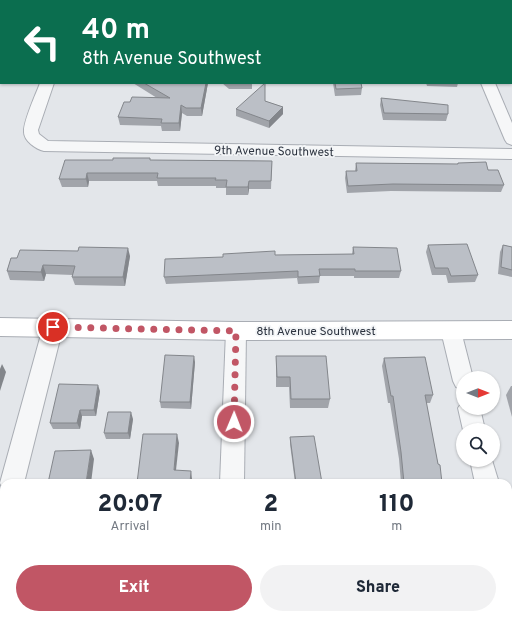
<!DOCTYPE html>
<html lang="en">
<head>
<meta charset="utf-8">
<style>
  :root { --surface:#fff; --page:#f2f2f3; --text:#1f2937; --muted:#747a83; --accent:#c15665 }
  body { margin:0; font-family:Overpass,sans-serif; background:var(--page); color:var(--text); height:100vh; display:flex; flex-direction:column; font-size:15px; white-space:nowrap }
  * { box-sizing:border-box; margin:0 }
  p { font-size:13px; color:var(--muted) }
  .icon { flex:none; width:22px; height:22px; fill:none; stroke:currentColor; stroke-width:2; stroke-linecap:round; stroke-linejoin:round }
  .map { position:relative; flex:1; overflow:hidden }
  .sheet { position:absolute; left:0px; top:479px; width:512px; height:140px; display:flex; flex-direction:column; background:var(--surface); border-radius:12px 12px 0 0; box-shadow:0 1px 3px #0004 }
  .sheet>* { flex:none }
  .top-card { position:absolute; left:0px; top:0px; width:512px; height:84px; box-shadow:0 1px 3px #0004; background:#0b6e4f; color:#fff; overflow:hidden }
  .needle { width:26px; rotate:90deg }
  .controls { position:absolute; left:456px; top:371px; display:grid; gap:8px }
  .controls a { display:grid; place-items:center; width:44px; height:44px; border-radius:50%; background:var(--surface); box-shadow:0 1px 3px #0004; font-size:20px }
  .pin { position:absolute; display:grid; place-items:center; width:34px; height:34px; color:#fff; margin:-17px; border:2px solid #fff; border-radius:50%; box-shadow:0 1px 4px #0007 }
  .me { position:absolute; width:44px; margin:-22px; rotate:1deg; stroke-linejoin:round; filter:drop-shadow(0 0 3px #0008) }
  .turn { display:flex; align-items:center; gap:14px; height:84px; padding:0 16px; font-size:18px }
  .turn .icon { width:52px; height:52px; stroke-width:2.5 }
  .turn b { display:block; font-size:28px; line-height:34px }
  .eta { display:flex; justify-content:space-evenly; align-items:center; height:68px; text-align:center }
  .eta b { font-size:24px; font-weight:800; line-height:28px }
  .primary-button { display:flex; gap:8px; margin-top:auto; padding:8px 16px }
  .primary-button a { flex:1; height:46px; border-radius:24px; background:var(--accent); color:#fff; font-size:16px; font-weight:800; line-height:46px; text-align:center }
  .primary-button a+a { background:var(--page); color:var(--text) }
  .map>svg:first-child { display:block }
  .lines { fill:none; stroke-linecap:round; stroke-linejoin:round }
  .street-casing { stroke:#a9adb4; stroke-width:2 }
  .secondary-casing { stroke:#a9adb4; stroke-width:2 }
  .street { fill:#f6f7f8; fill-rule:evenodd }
  .secondary { fill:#fff; fill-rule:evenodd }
  .wall { fill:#a1a4aa }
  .shaded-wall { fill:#83868b }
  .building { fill:#bbbfc6; stroke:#83868b }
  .route { stroke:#c15665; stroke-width:7; stroke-dasharray:0 12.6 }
  .labels { text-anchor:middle; stroke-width:3.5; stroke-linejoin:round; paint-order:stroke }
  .street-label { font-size:12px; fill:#2d3440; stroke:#f3f5f7 }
</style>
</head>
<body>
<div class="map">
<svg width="512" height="619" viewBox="0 0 512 619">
  <rect width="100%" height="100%" fill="#e3e6ea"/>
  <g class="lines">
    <g class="street-casing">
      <g id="street">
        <rect x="448" y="0" width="12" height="1"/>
        <rect x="0" y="49" width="1" height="8"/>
        <path d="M40 83H54L38 130 39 134 48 141 512 149V159L44 151C36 149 24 141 24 132 23 122 36 94 40 83Z"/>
        <path d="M481 83H495L512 123V145L507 143 505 140Z"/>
        <path d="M53 319 60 322 63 327 24 483H4V491L0 483 43 327 46 322Z"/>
        <path d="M236 323 243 326 246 331 244 483H220L226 331 229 326Z"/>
        <path d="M451 323 458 326 461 331 473 378H463V390L456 387 453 381 441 331 444 326Z"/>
        <path d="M463 401V408H480L485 430H463L458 408Z"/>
        <path d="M470 460H492L499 483H475Z"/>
        <path d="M4 503V539L0 541V504Z"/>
        <path d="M508 562 512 564V605L508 603Z"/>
        <rect x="217" y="615" width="26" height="4"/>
      </g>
    </g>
    <g class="secondary-casing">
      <path id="secondary" d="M0 318 236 322 512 321V339L236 340 0 336Z"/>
    </g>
    <use href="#street" class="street"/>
    <use href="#secondary" class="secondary"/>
  </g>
  <g class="wall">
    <rect x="422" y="0" width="19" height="1"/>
    <path d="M133 83H208L202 116H187L182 113 180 131H162L161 126 120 125 118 117 130 102 157 98Z"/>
    <path d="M222 83H252V89H229Z"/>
    <path d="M333 83H361L362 88 361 95 335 96Z"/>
    <path d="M426 83H458L457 87 427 86Z"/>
    <path d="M381 98 448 114 446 121 383 120 380 105Z"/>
    <path d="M265 101 283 107V114L269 128 236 116V109Z"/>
    <path d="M113 160H150L272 161 271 189H249L248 195H226V188H216V186H158L157 181H89L88 187H62L59 179Z"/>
    <path d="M356 163 457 164 458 163 488 170 504 185 501 192 391 191 347 193 345 178 346 171H355Z"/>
    <path d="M428 245 478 275 475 282 448 283 446 275H432L426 252Z"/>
    <path d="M503 245 512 247V277L498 274 500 252Z"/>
    <path d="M353 247 401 271 399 278H354V276H320L319 283 298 284 297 278 166 284 164 277 275 255 352 254Z"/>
    <path d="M130 256 125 286 75 285 72 277 73 275 46 274 44 281 10 280 7 271 11 258Z"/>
    <path d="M276 356 330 399 328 408H290L289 387H276Z"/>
    <path d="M384 358 433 395 430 403H426L438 464 442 483H401L399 459 390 403H388L382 366Z"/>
    <path d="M195 362 191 409 161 408 160 402Z"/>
    <path d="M511 386H512V417L506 395Z"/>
    <path d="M100 391 96 416H82L80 429H53L50 423Z"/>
    <path d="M133 419 130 439H106L104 433Z"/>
    <path d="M290 437 322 483H295L290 444Z"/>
    <path d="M404 615H451L452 619H405Z"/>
  </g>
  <g class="shaded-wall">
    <path d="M1 69V79L0 81V70Z"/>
    <path d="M206 83H208L202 116 201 108Z"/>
    <path d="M181 105 182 113 180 131 179 123Z"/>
    <path d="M283 107V114L269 128V121Z"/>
    <path d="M87 173 89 181 88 187 86 179Z"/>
    <path d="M249 181V189L248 195V187Z"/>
    <path d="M128 248 130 256 125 286 123 277Z"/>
    <path d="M43 265 46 274 44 281 41 272Z"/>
    <path d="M194 356 195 362 191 409 190 402Z"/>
    <path d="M2 364 6 372 0 391V369Z"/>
    <path d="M98 385 100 391 96 416 94 410Z"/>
    <path d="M80 410 82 416 80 429 77 423Z"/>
    <path d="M131 412 133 419 130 439 128 433Z"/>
    <path d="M177 434 179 443 175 479 174 470Z"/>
    <path d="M91 450 94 459 91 483H86Z"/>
    <path d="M191 471 192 479V483H190Z"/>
  </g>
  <g class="building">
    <path d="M426 0H441L426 1Z"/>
    <path d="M144 83H206L201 108H186L181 105 179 123H161L162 119 118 117 124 102H130L132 97 170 98Z"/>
    <path d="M265 83V101L283 107 269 121 236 109Z"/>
    <path d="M335 83H361L362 88 336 89Z"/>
    <path d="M381 98 448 105V114L384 113Z"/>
    <path d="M113 158H150V160L272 161 271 181H249L248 187H226L227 180H215L216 178H157L158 173H87L86 179H59L65 160H113Z"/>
    <path d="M486 162 488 170H498L504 185 393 184 348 186 346 171H357L356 163 458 164V163Z"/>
    <path d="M467 244 478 275 451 276 448 268H435L428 245Z"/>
    <path d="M503 245 512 247V270L501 267Z"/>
    <path d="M79 247 128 248 123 277H72L75 266 43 265 41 272 7 271 11 258H17L20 250 78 251Z"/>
    <path d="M353 247 397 248 401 271H355V269H319L320 276 298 277V271L164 277 165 259 223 257V254L275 251V255L354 254Z"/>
    <path d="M165 355 194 356 190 402H160Z"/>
    <path d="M276 356H326L330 399H291L290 377H277Z"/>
    <path d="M425 357 433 395H425L438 464 440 465 442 483H404L401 452 393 396H391L384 358Z"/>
    <path d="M59 384 98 385 94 410H80L77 423H50Z"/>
    <path d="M108 412H131L128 433H104Z"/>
    <path d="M143 434H177L174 470 191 471 190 483H137Z"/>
    <path d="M314 436 322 483H296L290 437Z"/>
    <path d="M91 450 86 483H48L55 451Z"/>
    <path d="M408 615H451L452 619H408Z"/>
  </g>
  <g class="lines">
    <path class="route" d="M53 327 236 331 234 422"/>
  </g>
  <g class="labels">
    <g class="street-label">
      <text transform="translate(274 151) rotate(1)" y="4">9th Avenue Southwest</text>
      <text x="316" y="335">8th Avenue Southwest</text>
    </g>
  </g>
</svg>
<div class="controls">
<a><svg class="needle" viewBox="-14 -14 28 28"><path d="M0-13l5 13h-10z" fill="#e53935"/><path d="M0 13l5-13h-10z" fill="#747a83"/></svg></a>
<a><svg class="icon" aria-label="search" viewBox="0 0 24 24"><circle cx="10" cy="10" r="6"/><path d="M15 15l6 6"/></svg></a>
</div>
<div class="pin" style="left:53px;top:327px;background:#d93025"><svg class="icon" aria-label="arrive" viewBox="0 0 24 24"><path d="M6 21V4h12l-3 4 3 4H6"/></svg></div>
<svg class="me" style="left:234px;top:422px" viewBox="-20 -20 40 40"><circle r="17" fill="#c15665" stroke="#fff" stroke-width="3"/><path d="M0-11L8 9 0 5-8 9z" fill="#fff"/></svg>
<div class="top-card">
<div class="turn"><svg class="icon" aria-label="left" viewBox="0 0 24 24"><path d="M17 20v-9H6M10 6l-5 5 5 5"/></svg><div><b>40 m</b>8th Avenue Southwest</div></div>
</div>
<section class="sheet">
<div class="eta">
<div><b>20:07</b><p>Arrival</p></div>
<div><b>2</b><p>min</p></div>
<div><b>110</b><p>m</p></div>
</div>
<div class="primary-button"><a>Exit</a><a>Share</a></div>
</section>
</div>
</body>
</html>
